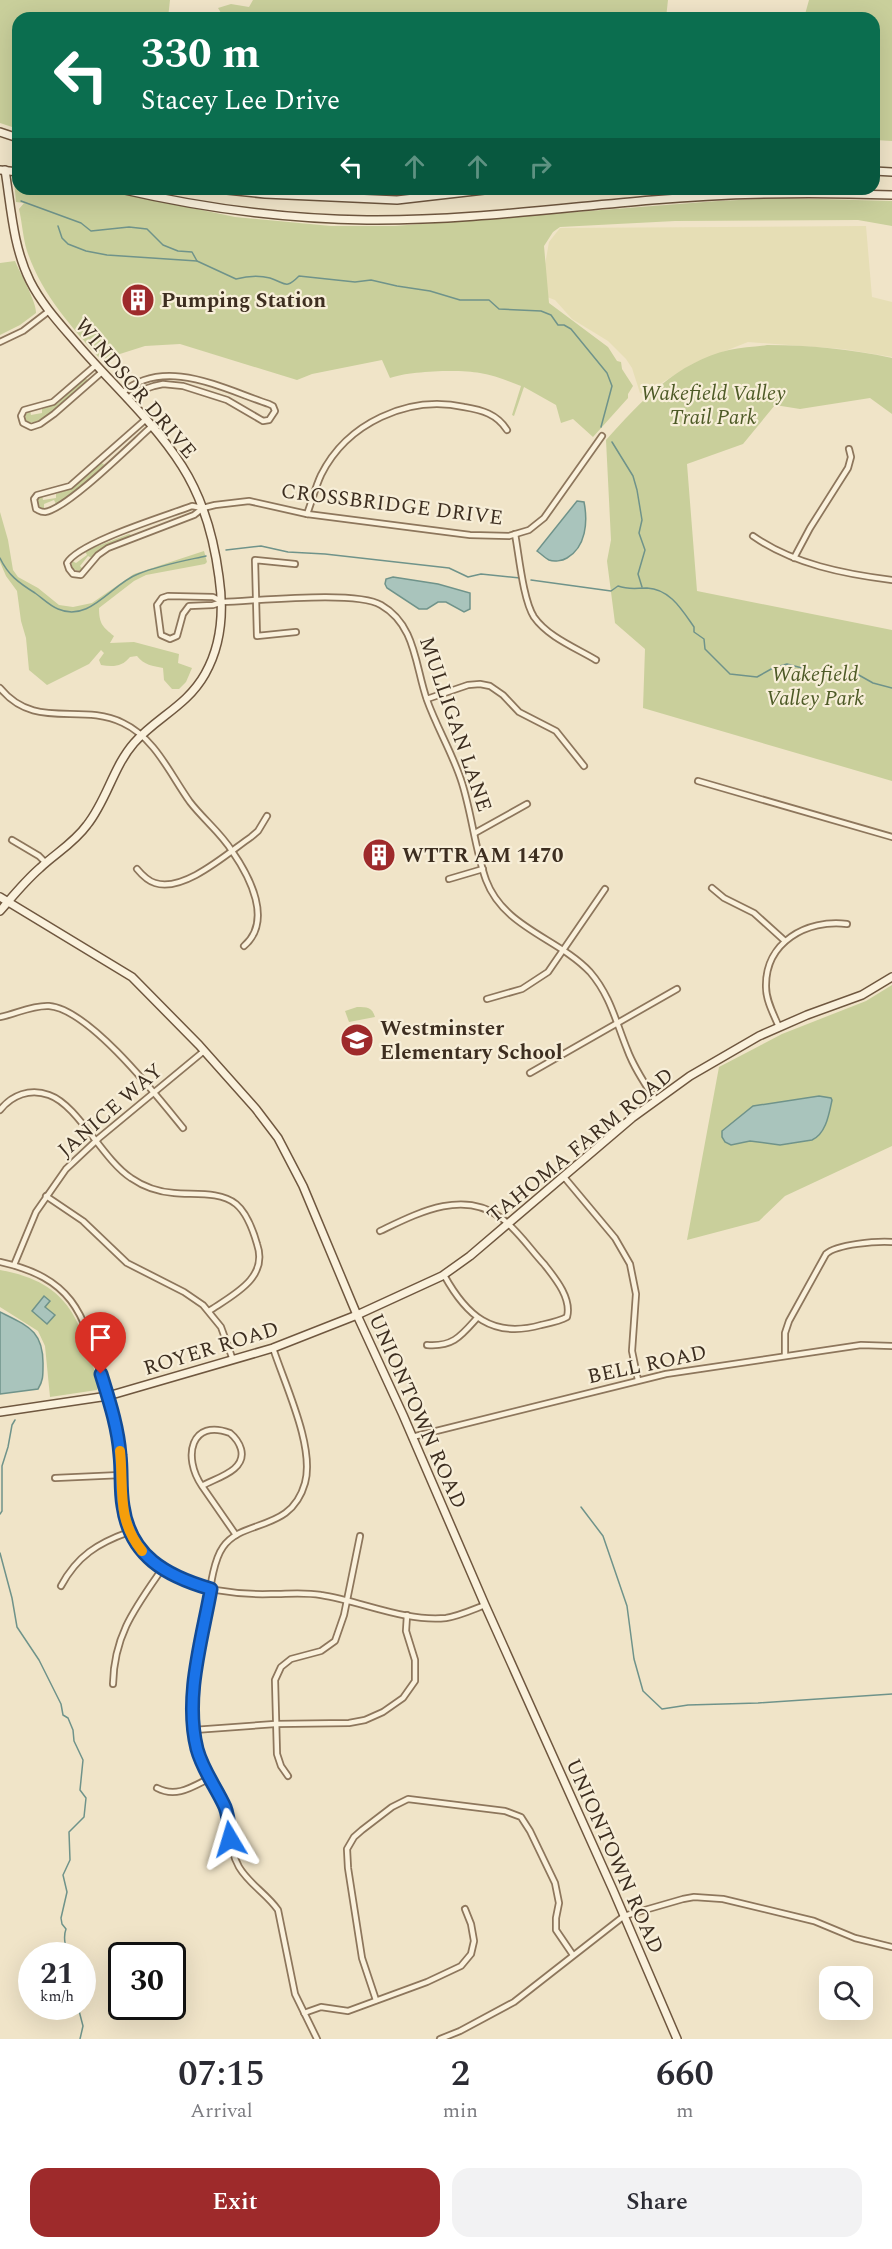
<!DOCTYPE html>
<html lang="en">
<head>
<meta charset="utf-8">
<style>
  :root { --surface:#fff; --page:#f2f2f3; --text:#2b2b33; --muted:#7c7c81; --accent:#9e2a2b }
  body { margin:0; font-family:Spectral,serif; background:var(--page); color:var(--text); height:100vh; display:flex; flex-direction:column; font-size:22px; white-space:nowrap }
  * { box-sizing:border-box; margin:0 }
  p { font-size:20px; color:var(--muted) }
  .icon { flex:none; width:33px; height:33px; fill:none; stroke:currentColor; stroke-width:2; stroke-linecap:round; stroke-linejoin:round }
  .map { position:relative; height:2039px; overflow:hidden }
  .panel { display:flex; flex-direction:column; background:var(--surface); flex:1 }
  .panel>* { flex:none }
  .guide { position:absolute; left:12px; top:12px; width:868px; height:183px; border-radius:18px; box-shadow:0 6px 24px #0002; background:#0b6e4f; color:#fff; overflow:hidden }
  .tools { position:absolute; left:819px; top:1966px; display:grid; gap:12px }
  .tools a { display:grid; place-items:center; width:54px; height:54px; border-radius:12px; background:var(--surface); box-shadow:0 6px 24px #0002; font-size:30px }
  .speed { position:absolute; left:18px; top:1942px; display:flex; gap:12px; font-size:30px; font-weight:700; text-align:center }
  .speed>* { display:grid; place-content:center; width:78px; height:78px; border-radius:50%; background:var(--surface); box-shadow:0 6px 24px #0002; line-height:1 }
  .speed small { font-size:15px; font-weight:400 }
  .speed .limit { border:3px solid #111; border-radius:9px; background:#fff; color:#111 }
  .pin { position:absolute; display:grid; place-items:center; width:51px; height:51px; color:#fff; margin:-62px -26px; border-radius:50% 50% 50% 0; rotate:-45deg; box-shadow:0 0 6px #0007 }
  .pin .icon { rotate:45deg }
  .me { position:absolute; width:66px; margin:-33px; rotate:353deg; stroke-linejoin:round; filter:drop-shadow(0 0 4px #0008) }
  .turn { display:flex; align-items:center; gap:21px; height:126px; padding:0 30px; font-size:27px }
  .turn .icon { width:78px; height:78px; stroke-width:2.5 }
  .turn b { display:block; font-size:42px; line-height:51px }
  .lanes { display:flex; align-items:center; height:57px; padding:0 30px; background:#0003; justify-content:center; gap:30px; direction:ltr }
  .lanes .off { opacity:.35 }
  .eta { display:flex; justify-content:space-evenly; align-items:center; height:102px; text-align:center }
  .eta b { font-size:36px; font-weight:600; line-height:42px }
  .action { display:flex; gap:12px; margin-top:auto; padding:12px 30px }
  .action a { flex:1; height:69px; border-radius:18px; background:var(--accent); color:#fff; font-size:24px; font-weight:600; line-height:69px; text-align:center }
  .action a+a { background:var(--page); color:var(--text) }
  .map>svg:first-child { display:block }
  .farmland { fill:#e6deb5 }
  .green { fill:#c9cf9b }
  .water { fill:#a9c4bc; stroke:#6f938a; stroke-width:1.5 }
  .lines { fill:none; stroke-linecap:round; stroke-linejoin:round }
  .stream { stroke:#6f938a; stroke-width:1.5 }
  .street-casing { stroke:#8d765c; stroke-width:8 }
  .secondary-casing { stroke:#6f573f; stroke-width:10 }
  .street { stroke:#faf1dc; stroke-width:4.5 }
  .secondary { stroke:#faf1dc; stroke-width:7 }
  .route-casing { stroke:#114b97; stroke-width:15 }
  .route { stroke:#1a73e8; stroke-width:10 }
  .slow { stroke:#f59e0b; stroke-width:10 }
  .labels { text-anchor:middle; stroke-width:4.5; stroke-linejoin:round; paint-order:stroke }
  .poi-label { font-size:21px; font-weight:bold; fill:#3d2e20; stroke:#f7eed8; text-anchor:start }
  .street-label { font-size:21px; fill:#3d2e20; stroke:#f7eed8 }
  .park-label { font-size:21px; font-style:italic; fill:#4d5a26; stroke:#f7eed8 }
</style>
</head>
<body>
<div class="map">
<svg width="892" height="2039" viewBox="0 0 892 2039">
  <rect width="100%" height="100%" fill="#f0e4c8"/>
  <path class="farmland" d="M866 226 872 297 892 302V357L843 349 748 342 692 364 644 394 640 393 632 368 626 359 608 341 572 319 555 300 547 297 543 276 549 242 560 228Z"/>
  <g class="green">
    <path d="M0 0H170L168 18H18V129L0 123Z"/>
    <path d="M253 0H668L666 18H224L218 8 231 4 249 7Z"/>
    <path d="M809 0H892V141L875 140 874 18H804Z"/>
    <path d="M18 176V189H101L235 217 331 226H395L718 201 782 198 892 201V226L858 220 675 221 560 227 553 232 544 246 549 303 608 347 617 361 621 362 622 369 633 386 628 394V398L593 437 573 419 561 423 556 405 524 387 514 416 512 415 521 386C508 381 494 375 480 373 459 369 409 371 390 378L382 360 312 374 297 380 180 344 145 346 101 360C71 326 42 295 27 251 23 238 22 222 19 209L24 203 16 202 14 180Z"/>
    <path d="M15 261C20 273 37 303 36 313L20 325 0 335V263Z"/>
    <path d="M767 345C810 345 850 349 892 358V414L870 398 800 409 775 405 743 444 687 464 697 591 892 630V781L643 708 645 649 615 623 607 561 611 540 606 440C641 401 677 362 729 350 741 347 755 347 767 345Z"/>
    <path d="M86 378 88 381C76 392 43 428 26 422L25 415 30 410 31 415 42 413V409L58 403Z"/>
    <path d="M101 463 104 464 103 466 75 492 56 504 54 500 44 504V509L37 505V500L42 495 43 500 56 498V494L72 488Z"/>
    <path d="M0 512 8 540 13 570 18 577 38 588 59 605 73 607 92 603 134 574 204 551 207 562 205 564 146 575 134 581 99 608C99 624 103 627 114 636L110 643 134 642 179 654 178 663 192 668 186 682 179 689H172L164 680 163 668C153 666 144 665 137 656L130 657C122 667 113 667 101 665L99 660 104 653 101 650 89 664 47 685 29 670 26 638 21 621 17 591 6 576 0 562Z"/>
    <path d="M129 534 131 535 130 537 103 548 92 558 88 556 80 566 83 569 80 571 72 569V561L76 563 87 555 85 551Z"/>
    <path d="M892 985V1146L785 1196 759 1221 687 1240 719 1067 782 1034 866 1001Z"/>
    <path d="M357 1007C367 1007 372 1007 375 1017L349 1022 345 1011Z"/>
    <path d="M0 1270C73 1283 80 1323 99 1385L97 1390 50 1397 45 1346 38 1331 0 1307Z"/>
  </g>
  <g class="water">
    <path d="M577 501 584 502C588 522 586 547 567 558 562 561 554 562 549 560 545 558 540 553 537 551Z"/>
    <path d="M393 577 438 584 470 593V609L464 612 446 602H438L427 609H419L387 588 385 584 386 579Z"/>
    <path d="M819 1096 831 1098 832 1100C829 1114 826 1134 812 1140L780 1145 750 1141 731 1145 725 1142 722 1137V1131L753 1106Z"/>
    <path d="M44 1296 50 1301 45 1307 55 1315 47 1324 32 1311Z"/>
    <path d="M0 1312C28 1326 44 1331 43 1366 43 1376 43 1381 38 1389L0 1394Z"/>
  </g>
  <g class="lines">
    <g class="stream">
      <path d="M21 201 81 223 91 231 129 227 147 229 163 245 178 251 192 252 197 261"/>
      <path d="M58 226 62 238 68 244 86 251 107 255 197 261 236 279C247 276 259 275 270 278 286 283 285 290 299 276L355 282 371 280 397 286 430 291 460 300H489L499 309 541 311 551 315 558 325H564L571 329 607 373 612 386 601 427"/>
      <path d="M612 442 633 476 637 490 642 520 639 533 645 550 638 574 642 587"/>
      <path d="M226 550 261 546 288 552 325 554 449 568 468 577 481 574 520 578"/>
      <path d="M0 558C8 575 19 583 35 593 42 598 50 606 58 609 90 623 111 584 138 574 160 565 183 561 206 556"/>
      <path d="M531 580 611 591 618 586C629 590 636 588 647 588 670 589 682 610 694 627V632L704 639 705 649 730 674 757 677 773 668 787 664 836 677 850 672 857 674 873 683 892 688"/>
      <path d="M581 1507 603 1536 627 1606 634 1659 643 1691 662 1709 688 1705 758 1703 892 1694"/>
      <path d="M0 1514 2 1511V1466L8 1447 12 1425 15 1420"/>
      <path d="M0 1553 12 1598 17 1627 39 1660 61 1704 63 1715 68 1718 73 1730 74 1741 83 1760 80 1790 86 1798 84 1817 69 1832 70 1860 63 1875 67 1892 61 1918 62 1924 66 1929C63 1937 65 1949 70 1956"/>
      <path d="M82 1963V1964"/>
      <path d="M78 2007 83 2026 80 2039"/>
    </g>
    <g class="street-casing">
      <g id="street">
        <path d="M0 342 23 331 49 311"/>
        <path d="M96 365 53 402 24 410 21 416 23 423 31 427 40 424 54 414 102 372"/>
        <path d="M122 393C165 356 223 389 269 404L273 406 275 411 269 420 263 421 227 400 183 386 163 384 154 386 136 392 127 399"/>
        <path d="M145 420 70 486 37 495 34 499 36 509C40 511 40 512 45 512 67 509 132 444 151 427"/>
        <path d="M203 508 192 506C166 516 79 542 67 563L69 569 73 574 81 575 98 555 108 548 194 515 203 508 215 505 249 501 307 514 470 535 509 536 529 530 544 518 602 436"/>
        <path d="M307 514C312 501 315 488 321 475 347 423 408 395 464 407 482 410 497 414 507 430"/>
        <path d="M515 534C519 555 523 600 534 617 548 637 576 648 596 660"/>
        <path d="M753 536C793 564 844 574 892 580"/>
        <path d="M794 558 810 528 848 468 851 457 849 449"/>
        <path d="M295 564 255 560 257 636 296 632"/>
        <path d="M221 601 213 597 168 596 162 598 157 605 161 635 170 639 177 636 183 614 189 606 213 605 223 602C257 601 356 590 381 605 416 625 415 666 427 700 437 728 453 754 462 783 472 815 475 849 486 880 504 928 558 938 590 972 610 995 616 1022 627 1049 634 1068 645 1084 656 1101"/>
        <path d="M0 688C35 731 80 702 123 723 155 738 170 774 190 802 203 819 221 833 232 851 250 877 273 921 244 946"/>
        <path d="M427 699 468 685 480 684 490 686 503 695 519 712 556 731 584 766"/>
        <path d="M698 781 892 837"/>
        <path d="M475 833 527 804"/>
        <path d="M12 840 39 856 46 863"/>
        <path d="M137 869C142 875 148 881 155 883 184 893 229 852 251 837L258 831 267 816"/>
        <path d="M449 879 483 869"/>
        <path d="M712 888 724 898 754 913 785 941"/>
        <path d="M487 999 522 989 548 972 605 889"/>
        <path d="M0 1017C16 1014 32 1005 49 1006 89 1009 157 1096 183 1128"/>
        <path d="M779 1027C774 1015 766 1001 766 987 765 942 807 919 847 924"/>
        <path d="M530 1073 677 989"/>
        <path d="M0 1110C12 1095 30 1088 49 1095 78 1105 102 1159 131 1178 144 1187 159 1192 174 1193 193 1195 220 1191 236 1204 247 1213 253 1230 257 1244 269 1278 233 1295 209 1311"/>
        <path d="M564 1177 615 1238 630 1264 636 1294 632 1351 638 1380"/>
        <path d="M46 1196 83 1221 127 1263 184 1292 203 1305 221 1327 233 1360"/>
        <path d="M380 1231C416 1214 462 1189 500 1217 517 1229 530 1249 544 1264 555 1278 572 1298 567 1317 560 1321 550 1323 541 1325 492 1339 466 1315 444 1275"/>
        <path d="M0 1262C72 1278 83 1311 101 1375 109 1402 118 1427 120 1455 125 1505 117 1544 169 1574 198 1590 238 1595 271 1594 288 1594 304 1592 321 1595 361 1601 404 1622 446 1618 459 1616 472 1610 485 1605"/>
        <path d="M14 1265 36 1212 66 1169 99 1138 204 1051"/>
        <path d="M427 1345C453 1347 461 1336 477 1318"/>
        <path d="M273 1348C285 1385 315 1447 305 1483 291 1533 243 1518 223 1547 211 1564 209 1602 205 1622 197 1671 184 1718 202 1766 208 1781 221 1794 226 1810 232 1829 228 1848 239 1867 249 1884 267 1894 278 1910L295 1994 317 2039"/>
        <path d="M785 1355V1333L789 1321 826 1254C837 1244 877 1241 892 1242"/>
        <path d="M412 1437 666 1374 861 1345 892 1346"/>
        <path d="M55 1478 121 1475"/>
        <path d="M202 1486C215 1478 247 1471 241 1449 239 1442 236 1438 230 1433 191 1418 182 1457 202 1486L236 1535"/>
        <path d="M61 1586C77 1556 98 1543 129 1532"/>
        <path d="M113 1684C114 1635 135 1608 162 1569"/>
        <path d="M194 1730 275 1724 349 1723 365 1720 383 1712 403 1698 415 1681V1660L406 1631 407 1615"/>
        <path d="M288 1776 281 1766 277 1754 275 1680 281 1667 291 1659 321 1651 335 1641 344 1615 360 1536"/>
        <path d="M157 1788C176 1798 192 1787 208 1779"/>
        <path d="M376 2000 362 1958 348 1868 347 1849 354 1837 362 1830 392 1807 408 1799 505 1811 521 1817 530 1831 555 1883 559 1903 556 1918V1930L573 1955"/>
        <path d="M304 2013 321 2007 348 2011 427 1982 461 1966 471 1954 474 1941 471 1924 465 1909"/>
        <path d="M440 2039 460 2031 514 2002 624 1916 683 1899 694 1897 723 1899 814 1921 855 1938 892 1947"/>
      </g>
    </g>
    <g class="secondary-casing">
      <g id="secondary">
        <path d="M0 132 18 138"/>
        <path d="M0 170 18 172"/>
        <path d="M874 171 892 172"/>
        <path d="M120 189C202 208 283 219 367 220 462 221 558 208 652 200 731 193 812 192 892 195"/>
        <path d="M217 189 265 194 397 200 493 189"/>
        <path d="M0 897 132 977 199 1045 256 1109 278 1138 303 1186 357 1315 403 1415 485 1605 613 1890 677 2039"/>
        <path d="M0 911C13 896 25 881 40 868 56 853 74 843 87 825 107 800 113 767 134 743 157 717 187 706 205 674 222 644 224 611 219 577 214 539 203 499 182 466 154 422 113 385 79 346 61 325 42 305 30 281 13 247 11 207 5 170"/>
        <path d="M0 1412 108 1396 273 1348 357 1315 442 1276 470 1256 632 1118 690 1076 759 1036 807 1015 862 995 892 977"/>
      </g>
    </g>
    <use href="#street" class="street"/>
    <use href="#secondary" class="secondary"/>
  </g>
  <g class="lines">
    <g class="route-casing">
      <path id="route" d="M101 1374C109 1400 118 1427 120 1455 122 1472 120 1489 123 1506 130 1556 166 1576 211 1589 202 1640 184 1697 197 1749 203 1771 216 1787 225 1807 229 1817 229 1829 230 1839"/>
    </g>
    <use href="#route" class="route"/>
    <path class="slow" d="M120 1451C124 1488 116 1519 142 1551"/>
  </g>
  <defs>
    <g id="building-disc" transform="scale(1.725)"><circle r="9.5" fill="#9e2a2b" stroke="#f7eed8"/><path d="M-4-6H4V6H1V3H-1V6H-4ZM-2.5-4.3h1.7v1.8h-1.7ZM.8-4.3h1.7v1.8H.8ZM-2.5-1h1.7V.8h-1.7ZM.8-1h1.7V.8H.8Z" fill="#fff"/></g>
    <g id="school-disc" transform="scale(1.725)"><circle r="9.5" fill="#9e2a2b" stroke="#f7eed8"/><path d="M0-5L7-2L0 1L-7-2ZM-4 1L0 2.5L4 1V4Q0 6-4 4Z" fill="#fff"/></g>
  </defs>
  <g fill-rule="evenodd">
    <use href="#building-disc" x="138" y="300"/>
    <use href="#building-disc" x="379" y="855"/>
    <use href="#school-disc" x="357" y="1040"/>
  </g>
  <g class="labels">
    <g class="poi-label">
      <text x="161" y="307">Pumping Station</text>
      <text x="402" y="862">WTTR AM 1470</text>
      <text x="380" y="1035">Westminster<tspan x="380" dy="24">Elementary School</tspan></text>
    </g>
    <g class="street-label">
      <text transform="translate(136 388) rotate(50)" y="7">WINDSOR DRIVE</text>
      <text transform="translate(392 504) rotate(7)" y="7">CROSSBRIDGE DRIVE</text>
      <text transform="translate(456 724) rotate(71)" y="7">MULLIGAN LANE</text>
      <text transform="translate(110 1110) rotate(-41)" y="7">JANICE WAY</text>
      <text transform="translate(580 1145) rotate(-39)" y="7">TAHOMA FARM ROAD</text>
      <text transform="translate(211 1348) rotate(-17)" y="7">ROYER ROAD</text>
      <text transform="translate(647 1364) rotate(-12)" y="7">BELL ROAD</text>
      <text transform="translate(418 1411) rotate(66)" y="7">UNIONTOWN ROAD</text>
      <text transform="translate(615 1856) rotate(66)" y="7">UNIONTOWN ROAD</text>
    </g>
    <g class="park-label">
      <text x="713" y="400">Wakefield Valley<tspan x="713" dy="24">Trail Park</tspan></text>
      <text x="815" y="681">Wakefield<tspan x="815" dy="24">Valley Park</tspan></text>
    </g>
  </g>
</svg>
<div class="tools">
<a><svg class="icon" aria-label="search" viewBox="0 0 24 24"><circle cx="10" cy="10" r="6"/><path d="M15 15l6 6"/></svg></a>
</div>
<div class="speed"><div>21<small>km/h</small></div><div class="limit">30</div></div>
<div class="pin" style="left:101px;top:1374px;background:#d93025"><svg class="icon" aria-label="arrive" viewBox="0 0 24 24"><path d="M6 21V4h12l-3 4 3 4H6"/></svg></div>
<svg class="me" style="left:230px;top:1839px" viewBox="-20 -20 40 40"><path d="M0-17L14 15 0 8-14 15z" fill="#1a73e8" stroke="#fff" stroke-width="4"/></svg>
<div class="guide">
<div class="turn"><svg class="icon" aria-label="left" viewBox="0 0 24 24"><path d="M17 20v-9H6M10 6l-5 5 5 5"/></svg><div><b>330 m</b>Stacey Lee Drive</div></div>
<div class="lanes"><svg class="icon" aria-label="left" viewBox="0 0 24 24"><path d="M17 20v-9H6M10 6l-5 5 5 5"/></svg><svg class="icon off" aria-label="ahead" viewBox="0 0 24 24"><path d="M12 20V5M6 11l6-6 6 6"/></svg><svg class="icon off" aria-label="ahead" viewBox="0 0 24 24"><path d="M12 20V5M6 11l6-6 6 6"/></svg><svg class="icon off" aria-label="right" viewBox="0 0 24 24"><path d="M7 20v-9h11M14 6l5 5-5 5"/></svg></div>
</div>
</div>
<section class="panel">
<div class="eta">
<div><b>07:15</b><p>Arrival</p></div>
<div><b>2</b><p>min</p></div>
<div><b>660</b><p>m</p></div>
</div>
<div class="action"><a>Exit</a><a>Share</a></div>
</section>
</body>
</html>
